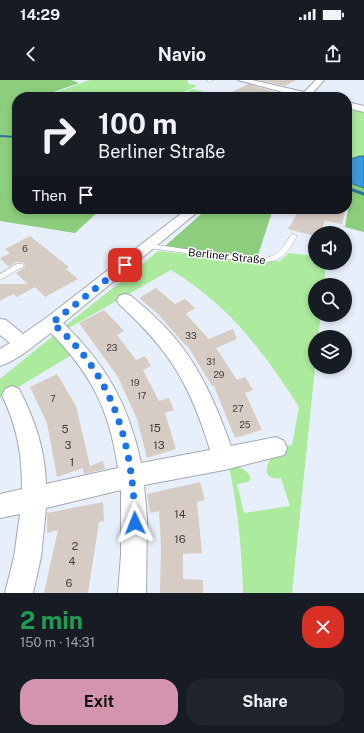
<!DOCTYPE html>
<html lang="en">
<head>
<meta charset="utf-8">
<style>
  :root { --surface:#171b24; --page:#20242c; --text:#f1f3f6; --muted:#9ea1a6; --accent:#d494ad }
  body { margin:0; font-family:"Public Sans",sans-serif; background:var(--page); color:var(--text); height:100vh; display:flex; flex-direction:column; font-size:15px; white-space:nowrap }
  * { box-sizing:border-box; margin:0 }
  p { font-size:13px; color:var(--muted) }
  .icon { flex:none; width:22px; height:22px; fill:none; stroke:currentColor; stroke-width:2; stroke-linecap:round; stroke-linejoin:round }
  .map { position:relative; height:513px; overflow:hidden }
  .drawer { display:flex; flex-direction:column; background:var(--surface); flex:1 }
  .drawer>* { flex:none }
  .hud { position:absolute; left:12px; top:12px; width:340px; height:122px; border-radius:16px; box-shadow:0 2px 6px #0003; background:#171b24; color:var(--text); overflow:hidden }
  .buttons { position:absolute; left:308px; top:146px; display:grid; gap:8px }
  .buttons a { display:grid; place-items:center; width:44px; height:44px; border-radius:50%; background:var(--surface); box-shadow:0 2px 6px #0003; font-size:20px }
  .pin { position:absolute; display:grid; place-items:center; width:34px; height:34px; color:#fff; margin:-17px; border-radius:8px; box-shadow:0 2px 6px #0006 }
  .me { position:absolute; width:44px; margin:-22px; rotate:358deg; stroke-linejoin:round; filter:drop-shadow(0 0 3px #0008) }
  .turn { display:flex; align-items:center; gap:14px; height:84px; padding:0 20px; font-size:18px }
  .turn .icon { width:52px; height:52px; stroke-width:2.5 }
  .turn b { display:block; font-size:28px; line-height:34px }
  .then { display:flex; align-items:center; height:38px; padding:0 20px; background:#0003; gap:8px; font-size:15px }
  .round { display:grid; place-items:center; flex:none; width:42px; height:42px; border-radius:16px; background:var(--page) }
  .overview { display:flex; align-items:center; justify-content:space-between; height:68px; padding:0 20px }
  h1 { font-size:24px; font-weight:700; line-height:30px; color:#1e9e55 }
  .cta { display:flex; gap:8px; margin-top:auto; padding:8px 20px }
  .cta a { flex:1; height:46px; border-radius:16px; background:var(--accent); color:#111; font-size:16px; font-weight:700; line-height:46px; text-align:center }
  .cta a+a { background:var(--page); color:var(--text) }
  .status { display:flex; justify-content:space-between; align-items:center; height:28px; padding:0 20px; background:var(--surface); direction:ltr }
  .status svg { height:11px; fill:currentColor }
  header { display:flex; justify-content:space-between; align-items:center; height:52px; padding:0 20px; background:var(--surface); font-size:18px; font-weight:700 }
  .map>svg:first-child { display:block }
  .green { fill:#acea9d }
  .forest { fill:#8cce7d }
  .water { fill:#3a9ada; stroke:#2d719f }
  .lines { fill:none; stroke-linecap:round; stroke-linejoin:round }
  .stream-far1 { stroke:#2d719f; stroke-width:2 }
  .stream { stroke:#2d719f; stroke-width:3 }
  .building { fill:#d7ccc4 }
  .lane-casing { stroke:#a1a9b2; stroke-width:1 }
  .street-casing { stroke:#a1a9b2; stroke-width:2 }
  .lane { fill:#fff; fill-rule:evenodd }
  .street { fill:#fff; fill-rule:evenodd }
  .route { stroke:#1a73e8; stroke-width:7; stroke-dasharray:0 12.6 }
  .labels { text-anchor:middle; stroke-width:3; stroke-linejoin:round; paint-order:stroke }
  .number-label { font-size:9px; fill:#403f40 }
  .street-label { font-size:11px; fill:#0e1014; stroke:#fff }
  .near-number-label { font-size:11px; fill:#403f40 }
</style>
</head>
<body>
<div class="status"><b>14:29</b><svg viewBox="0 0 49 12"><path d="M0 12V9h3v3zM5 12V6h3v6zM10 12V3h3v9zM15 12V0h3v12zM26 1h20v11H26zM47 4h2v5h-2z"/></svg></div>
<header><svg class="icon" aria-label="back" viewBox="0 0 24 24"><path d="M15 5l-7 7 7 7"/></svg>Navio<svg class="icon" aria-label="share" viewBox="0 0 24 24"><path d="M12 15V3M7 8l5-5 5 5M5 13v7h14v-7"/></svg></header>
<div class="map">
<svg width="364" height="513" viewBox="0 0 364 513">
  <rect width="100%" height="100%" fill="#e7effa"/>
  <g class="green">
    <path d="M90 0H187L189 4 197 6 173 17H43Z"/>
    <path d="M193 9 216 15 214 16 215 17H176Z"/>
    <path d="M347 27 364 31V76L347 80Z"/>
    <path d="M158 171 255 182 280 181 289 173 315 176V183H326L324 205H315V235H321L318 257H315V287L292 513H243C242 471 238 429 229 387L238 386 247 392 251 398 248 402 237 404 244 433 290 426 281 398C265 400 264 391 270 379L286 373 283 367 292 365 299 327C262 270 230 226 171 190L67 249 65 246 137 189Z"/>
    <path d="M59 251 75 273 0 318V299Z"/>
  </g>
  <g class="forest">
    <path d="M0 0H71L79 3 39 17H17V129H101L75 153 0 141Z"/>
    <path d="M347 102 364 108V152L345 147 348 129Z"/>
    <path d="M207 129H273L257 178 164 167Z"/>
  </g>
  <path class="water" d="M360 76H364V108L347 102V80Z"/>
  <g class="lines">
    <path class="stream-far1" d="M0 56 17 57"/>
    <path class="stream" d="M347 108 364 114"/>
  </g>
  <g class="building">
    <path d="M259 0H296L285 6Z"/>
    <path d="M248 4 275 12 265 17H222Z"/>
    <path d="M296 129H346L342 144 325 141 320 153H315V156L288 149 296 135Z"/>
    <path d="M30 156 69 187 66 189 78 199 45 217 35 207 17 217 13 214 0 221V204H28L16 193 25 187 24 183 17 182 9 187 0 178 10 173 5 169Z"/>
    <path d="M156 208 175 224 185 219 195 228 186 234 209 259 233 249 237 259 216 268 237 300 245 297 253 310 245 313 262 350 235 358 214 306H212L187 265 186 266 158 234 139 218Z"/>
    <path d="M104 230 124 251 117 255 136 280 145 276 151 286 143 290 159 321 169 318 174 330 165 333 176 369 147 378 137 339 118 297 79 243Z"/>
    <path d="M57 294 76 326 90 386 103 381 105 389 84 394 83 388 57 397 47 343 30 307Z"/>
    <path d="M200 402 205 420 197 422 202 473 183 474V499L203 500V513H160L161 466 159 431 150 433 147 414Z"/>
    <path d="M103 422 104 441 99 442 88 513H44L58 450 47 453V433Z"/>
  </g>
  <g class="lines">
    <g class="lane-casing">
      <g id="lane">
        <path d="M208 0H214L209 2 207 1Z"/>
        <path d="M293 154 297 156C286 176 282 181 259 183L149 168 145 166 149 164 259 179C280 176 280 171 291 155Z"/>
        <path d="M17 184H23L24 186 0 200V194Z"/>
      </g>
    </g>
    <g class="street-casing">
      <g id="street">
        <path d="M238 0H252L304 12 316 0H324L312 14 317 17H301Z"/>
        <path d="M347 22 364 26V32L347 28Z"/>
        <path d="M187 129H201L63 243C106 284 129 325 141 383L210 370C190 304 170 271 119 224L117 220 119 216 125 214 131 216C148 230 165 245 179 263 203 293 218 330 231 366L276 357 284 361 287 368 284 375 224 390 144 405 147 438 146 513H118L121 475V410L46 428 41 477 33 513H5L14 477 20 434 0 438V414L22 409C22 373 17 347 2 315L5 309 12 306 19 309C35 340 45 369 46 404L118 388C109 329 92 295 51 253 35 264 19 280 0 286V269L10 263 0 255V239L6 240 23 254 46 238Z"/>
      </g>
    </g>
    <use href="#lane" class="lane"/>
    <use href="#street" class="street"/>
  </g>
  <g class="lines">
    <path class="route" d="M125 185 52 243C114 294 133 365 135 443"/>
  </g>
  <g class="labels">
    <g class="number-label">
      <text x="25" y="172">6</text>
      <text x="191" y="259">33</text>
      <text x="112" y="271">23</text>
      <text x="211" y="285">31</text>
      <text x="219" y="298">29</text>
      <text x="135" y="306">19</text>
      <text x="142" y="319">17</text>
      <text x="53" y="322">7</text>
      <text x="238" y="332">27</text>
      <text x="245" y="348">25</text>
    </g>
    <g class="street-label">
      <text transform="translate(227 176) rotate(6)" y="4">Berliner Straße</text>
    </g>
    <g class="near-number-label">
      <text x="155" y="352">15</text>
      <text x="65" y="353">5</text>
      <text x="68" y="369">3</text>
      <text x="159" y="369">13</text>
      <text x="72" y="386">1</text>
      <text x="180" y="438">14</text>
      <text x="180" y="463">16</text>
      <text x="75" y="470">2</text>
      <text x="72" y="485">4</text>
      <text x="69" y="507">6</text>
    </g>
  </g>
</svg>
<div class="buttons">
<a><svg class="icon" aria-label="sound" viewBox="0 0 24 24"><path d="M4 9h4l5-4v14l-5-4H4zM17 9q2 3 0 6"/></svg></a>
<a><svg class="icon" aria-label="search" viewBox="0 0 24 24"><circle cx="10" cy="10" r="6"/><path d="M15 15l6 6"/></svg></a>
<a><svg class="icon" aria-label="layers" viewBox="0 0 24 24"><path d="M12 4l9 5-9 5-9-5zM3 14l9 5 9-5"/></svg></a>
</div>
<div class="pin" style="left:125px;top:185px;background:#d93025"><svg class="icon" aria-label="arrive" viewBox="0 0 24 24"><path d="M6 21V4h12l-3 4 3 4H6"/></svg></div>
<svg class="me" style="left:135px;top:443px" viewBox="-20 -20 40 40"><path d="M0-17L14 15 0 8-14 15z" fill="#1a73e8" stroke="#fff" stroke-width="4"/></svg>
<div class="hud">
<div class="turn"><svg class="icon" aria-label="right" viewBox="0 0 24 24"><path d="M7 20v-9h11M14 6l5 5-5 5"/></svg><div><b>100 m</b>Berliner Straße</div></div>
<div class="then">Then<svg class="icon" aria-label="arrive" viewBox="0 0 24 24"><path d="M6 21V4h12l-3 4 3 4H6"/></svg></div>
</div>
</div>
<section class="drawer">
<div class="overview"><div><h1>2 min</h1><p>150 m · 14:31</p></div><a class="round" style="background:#d93025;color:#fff"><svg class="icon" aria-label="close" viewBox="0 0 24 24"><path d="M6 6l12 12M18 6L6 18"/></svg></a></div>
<div class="cta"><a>Exit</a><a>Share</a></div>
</section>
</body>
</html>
